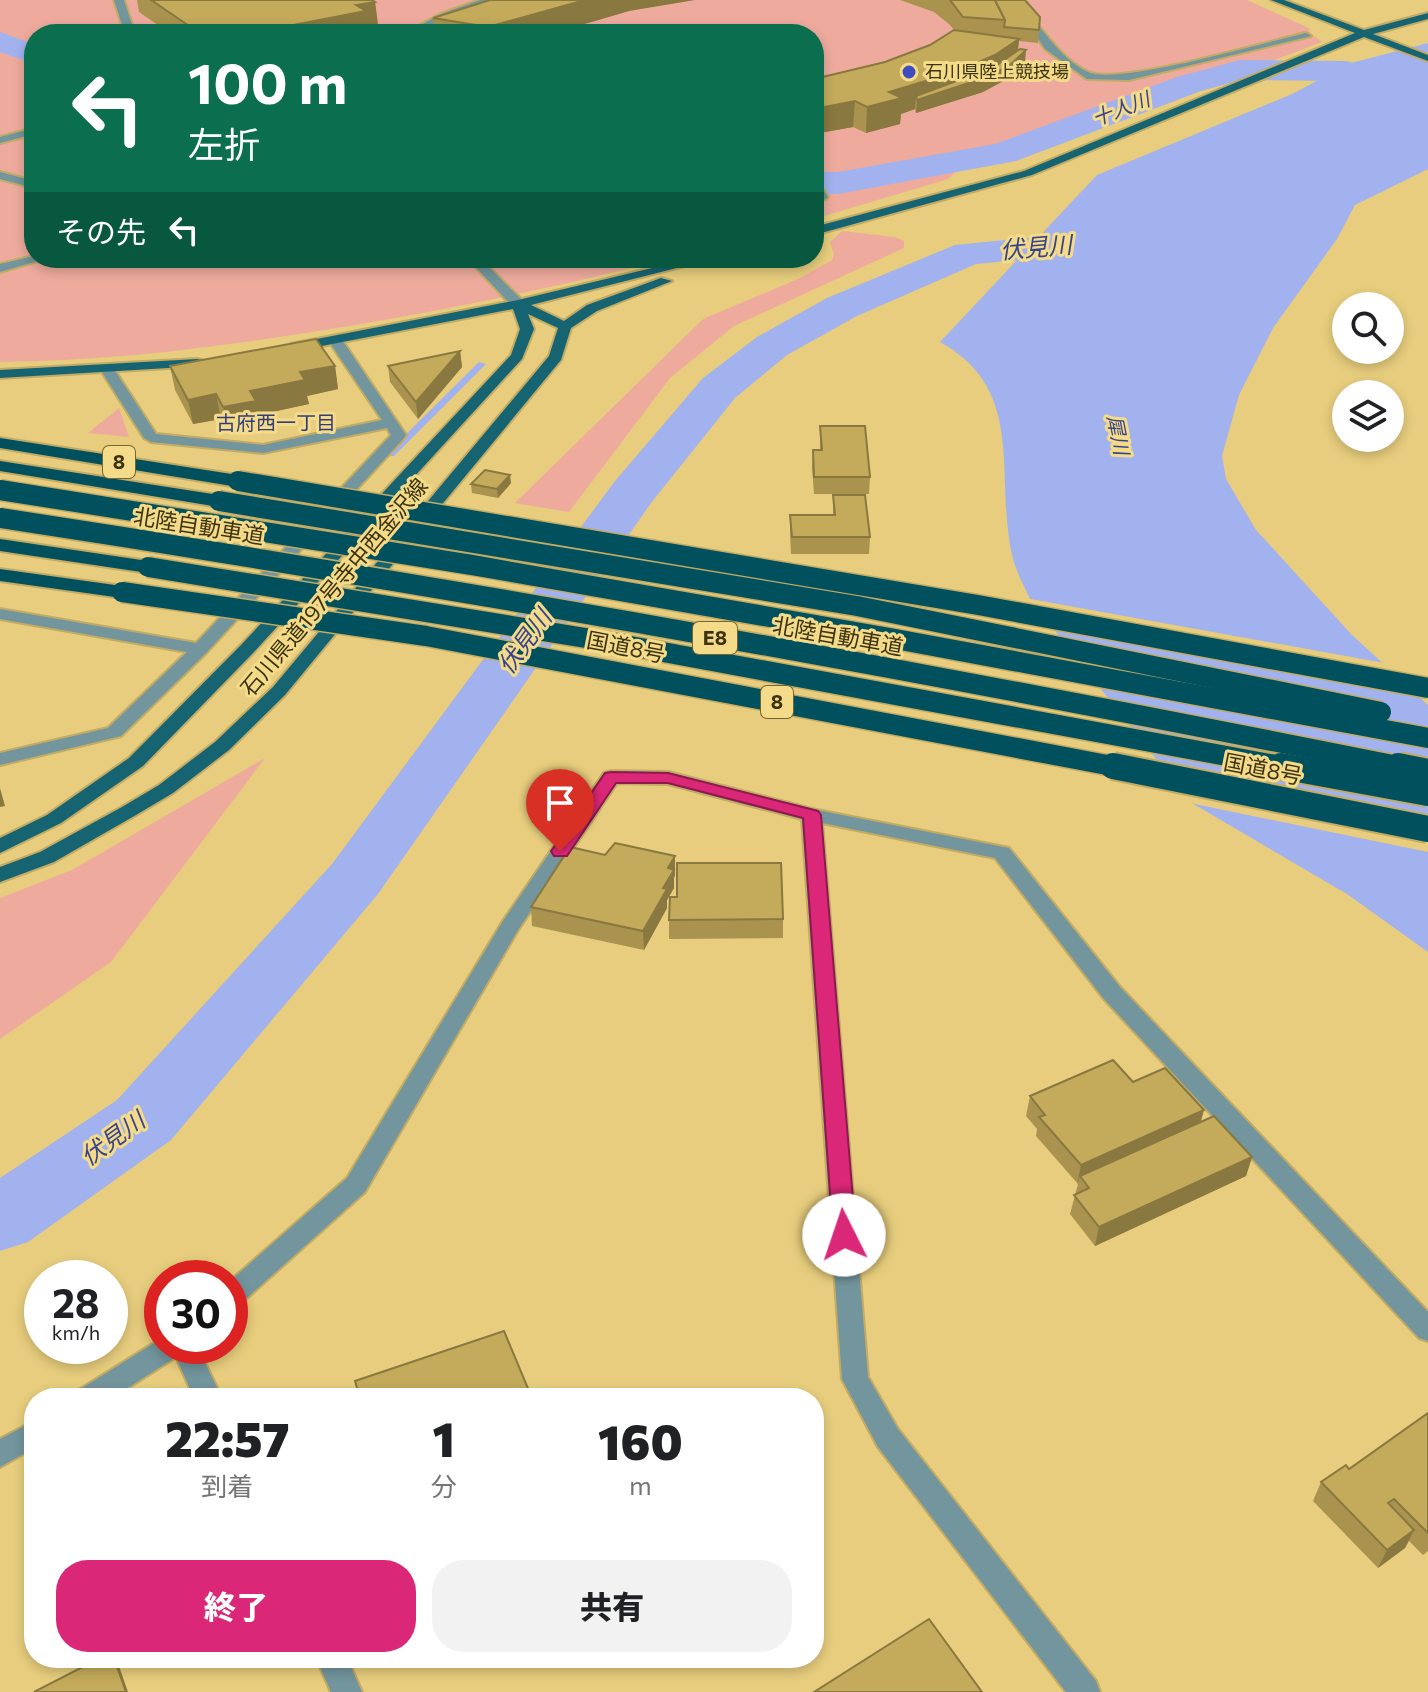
<!DOCTYPE html>
<html lang="ja">
<head>
<meta charset="utf-8">
<style>
  :root { --surface:#fff; --page:#f2f2f2; --text:#202124; --muted:#757577; --accent:#db2777 }
  body { margin:0; font-family:Commissioner,"Noto Sans JP",sans-serif; background:var(--page); color:var(--text); height:100vh; display:flex; flex-direction:column; font-size:30px; white-space:nowrap }
  * { box-sizing:border-box; margin:0 }
  p { font-size:26px; color:var(--muted) }
  .icon { flex:none; width:44px; height:44px; fill:none; stroke:currentColor; stroke-width:2; stroke-linecap:round; stroke-linejoin:round }
  .map { position:relative; flex:1; overflow:hidden }
  .details { position:absolute; left:24px; top:1388px; width:800px; height:280px; display:flex; flex-direction:column; background:var(--surface); border-radius:32px; box-shadow:0 4px 12px #0003 }
  .details>* { flex:none }
  .hud { position:absolute; left:24px; top:24px; width:800px; height:244px; border-radius:32px; box-shadow:0 4px 12px #0003; background:#0b6e4f; color:#fff; overflow:hidden }
  .tools { position:absolute; left:1332px; top:292px; display:grid; gap:16px }
  .tools a { display:grid; place-items:center; width:72px; height:72px; border-radius:50%; background:var(--surface); box-shadow:0 4px 12px #0003; font-size:40px }
  .speed { position:absolute; left:24px; top:1260px; display:flex; gap:16px; font-size:40px; font-weight:700; text-align:center }
  .speed>* { display:grid; place-content:center; width:104px; height:104px; border-radius:50%; background:var(--surface); box-shadow:0 4px 12px #0003; line-height:1 }
  .speed small { font-size:20px; font-weight:400 }
  .speed .limit { border:12px solid #d22; background:#fff; color:#111 }
  .pin { position:absolute; display:grid; place-items:center; width:68px; height:68px; color:#fff; margin:-82px -34px; border-radius:50% 50% 50% 0; rotate:-45deg; box-shadow:0 0 8px #0007 }
  .pin .icon { rotate:45deg }
  .me { position:absolute; width:88px; margin:-44px; rotate:356deg; stroke-linejoin:round; filter:drop-shadow(0 0 6px #0008) }
  .turn { display:flex; align-items:center; gap:28px; height:168px; padding:0 32px; font-size:36px }
  .turn .icon { width:104px; height:104px; stroke-width:2.5 }
  .turn b { display:block; font-size:56px; line-height:68px }
  .then { display:flex; align-items:center; height:76px; padding:0 32px; background:#0003; gap:16px; font-size:30px }
  .eta { display:flex; justify-content:space-evenly; align-items:center; height:136px; text-align:center }
  .eta b { font-size:48px; font-weight:800; line-height:56px }
  .primary-button { display:flex; gap:16px; margin-top:auto; padding:16px 32px }
  .primary-button a { flex:1; height:92px; border-radius:32px; background:var(--accent); color:#fff; font-size:32px; font-weight:800; line-height:92px; text-align:center }
  .primary-button a+a { background:var(--page); color:var(--text) }
  .map>svg:first-child { display:block }
  .green { fill:#eeab9d }
  .water { fill:#a2b2ee }
  .pier { fill:#e7cd7d }
  .lines { fill:none; stroke-linecap:round; stroke-linejoin:round }
  .stream { fill:#a2b2ee; fill-rule:evenodd }
  .river { fill:#a2b2ee; fill-rule:evenodd }
  .minor-casing { stroke:#c2ab65; stroke-width:4 }
  .major-casing { stroke:#c2ab65; stroke-width:4 }
  .highway-casing { stroke:#c2ab65; stroke-width:4 }
  .minor { fill:#73959d; fill-rule:evenodd }
  .major { fill:#166472; fill-rule:evenodd }
  .highway { fill:#00505d; fill-rule:evenodd }
  .highway-bridge-far1-casing { stroke:#c2ab65; stroke-width:23; stroke-linecap:butt }
  .highway-bridge-casing { stroke:#c2ab65; stroke-width:30; stroke-linecap:butt }
  .highway-bridge-far1 { stroke:#00505d; stroke-width:20 }
  .highway-bridge { stroke:#00505d; stroke-width:26 }
  .wall { fill:#a9934e }
  .shaded-wall { fill:#897840 }
  .building { fill:#c4ab5b; stroke:#897840; stroke-width:2 }
  .route { fill:#db2777; stroke:#8e194d; stroke-width:2 }
  .poi-dot { fill:#404dc1; stroke:#f4db89; stroke-width:3 }
  .labels { text-anchor:middle; stroke-width:6; stroke-linejoin:round; paint-order:stroke }
  .far-poi-label { font-size:18px; fill:#3d3310; stroke:#f4db89; text-anchor:start }
  .far-water-label { font-size:20px; font-style:italic; fill:#37448b; stroke:#f4db89 }
  .far-neighbourhood-label { font-size:20px; fill:#323d78; stroke:#f4db89 }
  .shield { fill:#f4db89; stroke:#746534; stroke-width:2 }
  .shield-label { font-size:20px; font-weight:bold; fill:#3d3310 }
  .street-label { font-size:22px; fill:#3d3310; stroke:#f4db89 }
  .water-label { font-size:24px; font-style:italic; fill:#37448b; stroke:#f4db89 }
</style>
</head>
<body>
<div class="map">
<svg width="1428" height="1692" viewBox="0 0 1428 1692">
  <rect width="100%" height="100%" fill="#e7cd7d"/>
  <g class="green">
    <path d="M0 0H1247L1309 28 1310 33 1322 42 1256 67 1202 72 1130 102 977 153 948 179 814 219V34H34V258H670C568 285 465 306 361 324 242 344 122 361 0 362Z"/>
    <path d="M842 231 895 237 904 241V248L734 326 670 378 569 512 515 503 703 319 798 279 832 260 834 254 830 242Z"/>
    <path d="M119 408 129 437 88 433Z"/>
    <path d="M265 758 111 962 0 1039V898L72 870Z"/>
  </g>
  <path class="water" d="M1428 43V169L1355 205 1337 239 1273 328 1239 395 1222 456 1226 479 1256 530 1351 634 1428 705V952L1347 894 1190 802 1030 599C1024 586 1017 573 1013 559 993 479 1029 391 940 342L1097 175 1292 94 1351 63Z"/>
  <g class="pier">
    <path d="M1025 598 1390 664 1427 699 1047 627Z"/>
    <path d="M1150 758 1428 814V852L1185 802Z"/>
  </g>
  <g class="lines">
    <path class="stream" d="M479 362 486 364 394 456H388V452Z"/>
    <g class="river">
      <path d="M0 32 34 44V64L0 52Z"/>
      <path d="M1240 60 1346 61 1428 86V107L1343 81 1241 80 1201 91 1016 161 838 194H814V172H838L995 144 1177 77Z"/>
      <path d="M1116 229 1130 233 1136 241 1130 249 976 264 857 316 787 355 735 398 651 503 378 894 171 1140 28 1242 0 1251V1178L117 1100 332 864 615 481 703 378 757 337 827 298 955 245Z"/>
    </g>
    <g class="minor-casing">
      <g id="minor">
        <path d="M114 0H124L135 34H125Z"/>
        <path d="M480 0H494L416 34H404L441 14Z"/>
        <path d="M985 0C1039 0 1044 51 1088 72 1118 86 1266 42 1306 33L1311 36 1129 80 1087 79 1045 49 1024 18Z"/>
        <path d="M34 128V134L0 143V137Z"/>
        <path d="M0 172 34 181V188L0 179Z"/>
        <path d="M814 180 818 181 828 197 826 199 814 203Z"/>
        <path d="M34 256 48 258 0 272V264Z"/>
        <path d="M467 258H480L523 301V307H513Z"/>
        <path d="M335 336 340 337 406 435 404 438 206 653 121 736 0 765V753L108 728 187 652 0 619V609L196 643 391 435 387 428 263 453 151 442 144 438 100 369 102 366H112L156 434 263 445 382 420 328 340Z"/>
        <path d="M611 771 668 772 812 809 1009 848 1120 987 1428 1312V1341L1419 1338 1104 999 995 858 822 823 868 1377 898 1429 1096 1681 1100 1692H1066L878 1447 842 1379 802 819 668 784 617 783 518 930 365 1192 239 1305 230 1308V1281L347 1178 503 921 604 773Z"/>
        <path d="M162 1338V1346H197L222 1398H194L176 1357 112 1398H75L79 1390Z"/>
        <path d="M34 1421V1448L0 1467V1439Z"/>
        <path d="M316 1658H347L362 1692H331Z"/>
      </g>
    </g>
    <g class="major-casing">
      <g id="major">
        <path d="M1271 0H1284L1364 30 1428 13V19L1373 34 1428 55V61L1364 37 1032 175 814 235V227L1024 171 1355 33Z"/>
        <path d="M694 258H716L531 305 564 321 587 305 661 278 672 281 597 311 571 328 561 360 285 695 229 750 173 793 136 815 54 862 0 882V867L40 852 122 807 159 785 215 742 273 687 549 356 558 328 528 314 534 329 522 359 253 653 143 766 61 823 0 853V838L47 815 129 758 241 645 511 355 520 329 513 309 296 351 289 347 291 344 518 300Z"/>
        <path d="M197 359 202 360V366L0 378V370Z"/>
      </g>
    </g>
    <g class="highway-casing">
      <g id="highway">
        <path d="M0 438 238 475 247 481 238 487 0 448Z"/>
        <path d="M0 461 219 495 228 501 219 507 0 471Z"/>
        <path d="M0 539 148 561 158 567 148 573 0 551Z"/>
        <path d="M0 569 122 586 132 592 122 598 0 581Z"/>
      </g>
    </g>
    <use href="#minor" class="minor"/>
    <use href="#major" class="major"/>
    <use href="#highway" class="highway"/>
    <g class="highway-bridge-far1-casing">
      <g id="highway-bridge-far1">
        <path d="M238 481 978 605 1428 688"/>
        <path d="M0 490 472 565 890 638 1428 738"/>
        <path d="M219 501 857 606 1381 712"/>
        <path d="M0 518C471 590 940 674 1408 768"/>
        <path d="M148 567 598 640 1292 768"/>
        <path d="M122 592 426 636 1123 768"/>
      </g>
    </g>
    <g class="highway-bridge-casing">
      <g id="highway-bridge">
        <path d="M1113 766 1428 829"/>
        <path d="M1281 766 1428 793"/>
        <path d="M1398 766 1428 772"/>
      </g>
    </g>
    <use href="#highway-bridge-far1" class="highway-bridge-far1"/>
    <use href="#highway-bridge" class="highway-bridge"/>
  </g>
  <g class="wall">
    <path d="M137 0H372L375 2 378 25 368 27 369 34H171L139 12Z"/>
    <path d="M900 0H1025L1039 30 1038 43 1019 41 1018 50 1025 63 1007 79 983 92 916 113 915 109 901 114 900 124 866 133 853 127 814 134V79L885 62 930 45 954 30 950 25 934 12Z"/>
    <path d="M629 11 550 34H435L433 18Z"/>
    <path d="M460 351 462 367 418 419 390 382 388 366Z"/>
    <path d="M170 366H335L338 389 307 396 309 404 258 415 260 425 228 432 221 419 193 424 175 390Z"/>
    <path d="M820 426 870 477 869 494H814L812 467 813 450H820Z"/>
    <path d="M511 483 498 498 472 493 471 484Z"/>
    <path d="M833 495 870 537 869 554H791L790 532V515H833Z"/>
    <path d="M605 855 675 856V875L674 878V888L667 900V908L644 950 532 926 531 907Z"/>
    <path d="M783 919V938L669 939V920Z"/>
    <path d="M1133 1082 1200 1122 1252 1157 1246 1176 1095 1246 1070 1214 1078 1184 1036 1136 1037 1129 1026 1116 1030 1096Z"/>
    <path d="M1428 1413V1551L1423 1555 1409 1541 1405 1548 1378 1568 1313 1501 1321 1482 1349 1469Z"/>
  </g>
  <g class="shaded-wall">
    <path d="M585 0H695L629 11 550 34H488V27Z"/>
    <path d="M375 2 378 25 368 27 369 34H246L356 5Z"/>
    <path d="M1019 39 1017 59 1026 50 1025 63 1007 79 983 92 916 113 917 100 916 96 915 109 901 114 900 124 866 133 867 107 889 92Z"/>
    <path d="M855 101 853 127 814 134V109Z"/>
    <path d="M460 351 462 367 418 419 416 402Z"/>
    <path d="M335 366 338 389 307 396 309 404 258 415 260 425 228 432 223 407 250 391 300 372Z"/>
    <path d="M216 394 221 419 193 424 188 400Z"/>
    <path d="M510 475 511 483 498 498 497 489Z"/>
    <path d="M0 788 5 806 0 807Z"/>
    <path d="M675 856V875L674 878V888L667 900V908L644 950 643 931 663 888 668 868Z"/>
    <path d="M1204 1110 1199 1129 1080 1176 1077 1185 1081 1165Z"/>
    <path d="M1252 1157 1246 1176 1095 1246 1099 1227Z"/>
    <path d="M1414 1530 1405 1548 1378 1568 1387 1550Z"/>
    <path d="M114 1658 120 1669 128 1692H126Z"/>
  </g>
  <g class="building">
    <path d="M151 0H372L375 2 356 5 366 11 246 34H221L217 31 201 34Z"/>
    <path d="M490 0H585L488 27 433 18Z"/>
    <path d="M950 0H995L1005 20 963 17Z"/>
    <path d="M995 0H1025L1040 17 1039 30 1004 27 1005 20Z"/>
    <path d="M954 30 1019 39 995 55 956 72 889 92 902 98 867 107 855 101 814 109V79L885 62 930 45Z"/>
    <path d="M1020 49 1026 50 1009 66 984 78 917 100 916 96 994 67Z"/>
    <path d="M316 339 335 366 300 372 305 380 250 391 256 401 223 407 216 394 188 400 170 366Z"/>
    <path d="M460 351 416 402 388 366Z"/>
    <path d="M820 426H865L870 477H814L813 450H822Z"/>
    <path d="M485 470 510 475 497 489 471 484Z"/>
    <path d="M833 495H865L870 537H792L790 515H835Z"/>
    <path d="M615 843 675 856 668 868 674 870 663 888 667 889 643 931 531 907 570 847 605 855Z"/>
    <path d="M677 863H781L783 919 669 920 670 897H677Z"/>
    <path d="M1113 1060 1133 1082 1165 1068 1204 1110 1081 1165 1039 1117 1045 1115 1030 1096Z"/>
    <path d="M1214 1116 1252 1157 1099 1227 1074 1195 1089 1188 1080 1176Z"/>
    <path d="M504 1331 532 1398H360L355 1381Z"/>
    <path d="M1428 1413V1533L1394 1499 1388 1503 1414 1530 1387 1550 1321 1482 1346 1465 1349 1469Z"/>
    <path d="M929 1619 982 1692H814Z"/>
    <path d="M100 1658H114L126 1692H34Z"/>
  </g>
  <path class="route" d="M611 772 668 773 818 811 821 815 856 1235 852 1242 844 1245 836 1242 833 1235 803 818 668 783H616L567 856H554L551 851 554 847 605 773Z"/>
  <circle class="poi-dot" cx="909" cy="72" r="8"/>
  <g class="labels">
    <g class="far-poi-label">
      <text x="925" y="78">石川県陸上競技場</text>
    </g>
    <g class="far-water-label">
      <text transform="translate(1121 109) rotate(-21)" y="7">十人川</text>
      <text transform="translate(1118 435) rotate(79)" y="7">犀川</text>
    </g>
    <g class="far-neighbourhood-label">
      <text x="276" y="430">古府西一丁目</text>
    </g>
    <g class="shield">
      <rect x="103" y="446" width="32" height="32" rx="6"/>
      <rect x="693" y="622" width="44" height="32" rx="6"/>
      <rect x="761" y="686" width="32" height="32" rx="6"/>
    </g>
    <g class="shield-label">
      <text x="119" y="469">8</text>
      <text x="715" y="645">E8</text>
      <text x="777" y="709">8</text>
    </g>
    <g class="street-label">
      <text transform="translate(199 526) rotate(9)" y="8">北陸自動車道</text>
      <text transform="translate(334 587) rotate(-50)" y="8">石川県道197号寺中西金沢線</text>
      <text transform="translate(838 636) rotate(10)" y="8">北陸自動車道</text>
      <text transform="translate(626 647) rotate(11)" y="8">国道8号</text>
      <text transform="translate(1263 769) rotate(11)" y="8">国道8号</text>
    </g>
    <g class="water-label">
      <text transform="translate(1036 248) rotate(-5)" y="8">伏見川</text>
      <text transform="translate(525 642) rotate(-54)" y="8">伏見川</text>
      <text transform="translate(113 1139) rotate(-36)" y="8">伏見川</text>
    </g>
  </g>
</svg>
<div class="tools">
<a><svg class="icon" aria-label="search" viewBox="0 0 24 24"><circle cx="10" cy="10" r="6"/><path d="M15 15l6 6"/></svg></a>
<a><svg class="icon" aria-label="layers" viewBox="0 0 24 24"><path d="M12 4l9 5-9 5-9-5zM3 14l9 5 9-5"/></svg></a>
</div>
<div class="speed"><div>28<small>km/h</small></div><div class="limit">30</div></div>
<div class="pin" style="left:560px;top:851px;background:#d93025"><svg class="icon" aria-label="arrive" viewBox="0 0 24 24"><path d="M6 21V4h12l-3 4 3 4H6"/></svg></div>
<svg class="me" style="left:844px;top:1235px" viewBox="-20 -20 40 40"><circle r="19" fill="#fff"/><path d="M0-13L10 11 0 6-10 11z" fill="#db2777"/></svg>
<div class="hud">
<div class="turn"><svg class="icon" aria-label="left" viewBox="0 0 24 24"><path d="M17 20v-9H6M10 6l-5 5 5 5"/></svg><div><b>100 m</b>左折</div></div>
<div class="then">その先<svg class="icon" aria-label="left" viewBox="0 0 24 24"><path d="M17 20v-9H6M10 6l-5 5 5 5"/></svg></div>
</div>
<section class="details">
<div class="eta">
<div><b>22:57</b><p>到着</p></div>
<div><b>1</b><p>分</p></div>
<div><b>160</b><p>m</p></div>
</div>
<div class="primary-button"><a>終了</a><a>共有</a></div>
</section>
</div>
</body>
</html>
